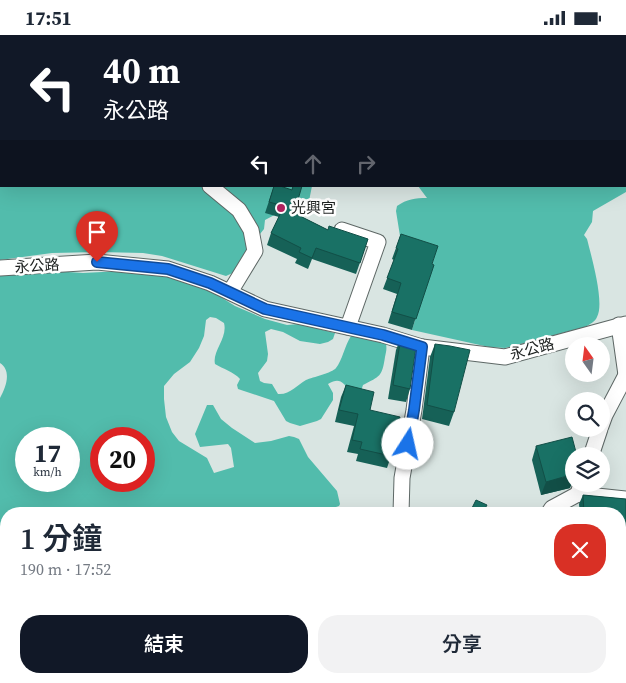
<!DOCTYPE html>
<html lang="zh-TW">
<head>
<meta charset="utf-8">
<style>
  :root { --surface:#fff; --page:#f2f2f3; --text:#1f2937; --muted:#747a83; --accent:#111827 }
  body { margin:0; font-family:"Source Serif 4","Noto Sans TC",serif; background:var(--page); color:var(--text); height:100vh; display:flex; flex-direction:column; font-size:19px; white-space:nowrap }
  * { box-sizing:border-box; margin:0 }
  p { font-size:16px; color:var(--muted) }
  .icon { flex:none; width:28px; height:28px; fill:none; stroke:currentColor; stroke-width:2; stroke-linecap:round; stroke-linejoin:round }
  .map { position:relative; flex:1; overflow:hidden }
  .panel { position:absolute; left:0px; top:472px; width:626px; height:176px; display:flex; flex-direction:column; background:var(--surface); border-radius:20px 20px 0 0; box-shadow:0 5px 20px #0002 }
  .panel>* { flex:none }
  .banner { position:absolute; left:0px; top:0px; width:626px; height:152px; box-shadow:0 5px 20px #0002; background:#111827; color:#fff; overflow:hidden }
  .needle { width:32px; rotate:346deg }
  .buttons { position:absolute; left:565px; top:302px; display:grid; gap:10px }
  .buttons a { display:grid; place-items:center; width:45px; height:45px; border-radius:50%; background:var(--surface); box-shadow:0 5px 20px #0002; font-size:25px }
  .speed { position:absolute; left:15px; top:392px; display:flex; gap:10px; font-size:25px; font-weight:700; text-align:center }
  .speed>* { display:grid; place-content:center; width:65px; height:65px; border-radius:50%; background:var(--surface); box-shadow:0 5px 20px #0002; line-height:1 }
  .speed small { font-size:12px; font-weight:400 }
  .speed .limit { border:8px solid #d22; background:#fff; color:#111 }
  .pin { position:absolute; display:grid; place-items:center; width:42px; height:42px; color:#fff; margin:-51px -21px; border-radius:50% 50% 50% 0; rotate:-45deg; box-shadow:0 0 5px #0007 }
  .pin .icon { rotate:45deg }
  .me { position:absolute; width:55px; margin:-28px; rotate:10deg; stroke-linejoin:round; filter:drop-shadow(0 0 4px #0008) }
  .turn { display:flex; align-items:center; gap:18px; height:105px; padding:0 20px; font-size:22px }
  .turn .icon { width:65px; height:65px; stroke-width:2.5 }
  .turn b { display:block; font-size:35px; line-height:42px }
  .lanes { display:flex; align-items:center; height:48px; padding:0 20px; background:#0003; justify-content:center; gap:25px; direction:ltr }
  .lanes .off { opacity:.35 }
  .round { display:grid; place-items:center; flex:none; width:52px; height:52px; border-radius:20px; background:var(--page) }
  .head { display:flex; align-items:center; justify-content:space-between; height:85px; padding:0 20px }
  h1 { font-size:30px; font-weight:600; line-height:38px }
  .primary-button { display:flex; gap:10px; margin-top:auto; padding:10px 20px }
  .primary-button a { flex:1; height:58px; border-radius:20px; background:var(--accent); color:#fff; font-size:20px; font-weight:600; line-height:58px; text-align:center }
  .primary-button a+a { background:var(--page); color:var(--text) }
  .status { display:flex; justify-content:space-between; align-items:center; height:35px; padding:0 25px; background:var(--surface); direction:ltr }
  .status svg { height:14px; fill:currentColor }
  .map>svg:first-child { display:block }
  .forest { fill:#52bcac; fill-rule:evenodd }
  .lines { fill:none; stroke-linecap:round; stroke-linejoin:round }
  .stream { stroke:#35a494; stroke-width:4.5 }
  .minor-casing { stroke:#5e6866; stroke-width:17 }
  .minor { stroke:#fff; stroke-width:15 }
  .wall { fill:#166157 }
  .shaded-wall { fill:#124f47 }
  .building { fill:#197165; stroke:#124f47 }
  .route-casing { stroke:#114b97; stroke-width:12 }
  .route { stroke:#1a73e8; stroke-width:9 }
  .poi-dot { fill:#b1245f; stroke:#fff; stroke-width:2 }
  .labels { text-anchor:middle; stroke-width:5; stroke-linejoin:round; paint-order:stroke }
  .poi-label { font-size:15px; fill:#1e2221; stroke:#fff; text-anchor:start }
  .street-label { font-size:15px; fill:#1e2221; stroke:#fff }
</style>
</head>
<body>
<div class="status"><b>17:51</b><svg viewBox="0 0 49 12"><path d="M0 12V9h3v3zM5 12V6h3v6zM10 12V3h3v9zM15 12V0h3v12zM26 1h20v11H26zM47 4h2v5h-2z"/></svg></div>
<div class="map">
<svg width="626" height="648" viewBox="0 0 626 648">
  <rect width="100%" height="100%" fill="#d9e5e2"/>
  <g class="forest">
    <path d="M111 0H626V157L593 176 592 187 584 200 587 204C591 220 605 268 597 282 595 287 590 289 585 292L505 313 489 312 412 295 434 223 397 210 400 201 396 176 397 171C407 164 415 163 427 163L418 151H625V1H111Z"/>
    <path d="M0 75 1 77V151H312L307 176 305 179 301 180 284 175 265 185 264 194 248 214 237 236 226 241 162 221 143 218 99 217 52 218 0 225Z"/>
    <path d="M54 236 83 238 122 236 164 241 193 247 216 259 235 271 265 284 287 290 299 289 335 298 333 304 328 307 320 309 300 306 283 297 271 294 265 297 268 319 267 326 258 338 260 346 264 348 272 349 278 359C290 360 297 350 306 345 313 342 332 338 336 333 342 326 345 310 351 301L380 306 386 309C387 314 386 317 385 322 382 342 380 341 363 350L360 359C357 357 354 356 351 355 342 349 341 341 328 349L333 358V365L321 384 317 386 300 391 290 388 286 386 274 366 238 354 237 350 240 344C234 337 223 334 215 329 212 316 228 303 224 288L216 283 210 282 206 285 204 301 199 313 190 327 174 339 164 351V364L166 382 172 397 179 406 207 423 214 438 234 432 231 413 228 409 200 412 195 399 207 370H213L221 384 232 393 255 408 271 406 289 401 294 402 299 404 308 422 337 456 340 469 339 471C304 484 269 475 234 479H6V642L308 643 304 648H0V363C6 352 12 336 0 328V241ZM26 404H69V446H26ZM101 404H144V446H101Z"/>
    <path d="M331 643V642L380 643 378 648H332Z"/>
  </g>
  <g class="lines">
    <path class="stream" d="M0 626 6 627"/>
    <g class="minor-casing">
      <g id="minor">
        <path d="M197 0V1"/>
        <path d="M210 151 239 175 251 195 255 216 230 257"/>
        <path d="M342 195 378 207 348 292"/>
        <path d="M0 233 97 227 168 234 210 248 265 274 383 300 422 312 505 322 626 289"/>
        <path d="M619 290 626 340"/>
        <path d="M601 391 605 380 626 340"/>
        <path d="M591 421 600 394"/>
        <path d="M581 449 578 459 626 464"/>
        <path d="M401 479 402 443 414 375 422 312"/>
        <path d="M548 479 552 473 578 459"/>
        <path d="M470 648 472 642"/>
      </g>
    </g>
    <use href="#minor" class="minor"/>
  </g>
  <g class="wall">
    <path d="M274 151 294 178 328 195 368 204 356 239 312 224 308 234 295 228 297 224 267 210 271 198 279 182 265 178Z"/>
    <path d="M401 199 432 229 412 295 388 288 397 259 383 254 394 225 392 224Z"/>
    <path d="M401 302 410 354 406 367 388 364 396 315Z"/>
    <path d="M435 309 454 377 449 391 422 384 430 322Z"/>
    <path d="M346 350 370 375 391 421 387 433 356 426 358 419 347 417 354 391 335 387 341 362Z"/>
    <path d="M536 411 570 453 541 460 532 425Z"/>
    <path d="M583 460 626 464V502L620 503V479H580L579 469Z"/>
    <path d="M626 584V637L621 638 620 634V586Z"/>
  </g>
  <g class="shaded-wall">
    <path d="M574 439V444L570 453 541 460 546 447Z"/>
    <path d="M620 493H626V502L620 503Z"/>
    <path d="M625 629H626V637L621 638Z"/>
  </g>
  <g class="building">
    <path d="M274 151H280L292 155 293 151H302L294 178 328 195 329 191 368 204 360 228 316 213 312 223 299 217 301 213 271 198 284 171 269 167Z"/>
    <path d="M401 199 438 211 432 229 434 230 416 284 392 277 401 248 387 243 398 214 396 213Z"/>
    <path d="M401 302 417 305 410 354 393 350Z"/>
    <path d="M435 309 450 311 470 315 454 377 427 370Z"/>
    <path d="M346 350 374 357 370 375 400 382 391 421 360 414 362 407 352 405 358 379 339 375Z"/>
    <path d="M572 402 577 421H574V439L546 447 536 411Z"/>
    <path d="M583 460 626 464V493H620V479H584Z"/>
    <path d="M476 465 487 470 482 479H469Z"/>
    <path d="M626 584V629H625L620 614V586Z"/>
    <path d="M556 642H574L576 648H550L549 645Z"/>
  </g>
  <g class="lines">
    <g class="route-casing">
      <path id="route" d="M97 227 168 234 210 248 265 274 383 300 422 312 414 375 408 409"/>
    </g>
    <use href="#route" class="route"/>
  </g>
  <circle class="poi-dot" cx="281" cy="173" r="5"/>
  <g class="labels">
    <g class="poi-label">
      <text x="291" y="178">光興宮</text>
    </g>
    <g class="street-label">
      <text transform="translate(37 231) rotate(-4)" y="5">永公路</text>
      <text transform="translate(532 314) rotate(-15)" y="5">永公路</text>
    </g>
  </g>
</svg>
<div class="buttons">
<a><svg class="needle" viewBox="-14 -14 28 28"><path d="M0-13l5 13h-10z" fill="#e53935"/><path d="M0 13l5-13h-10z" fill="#747a83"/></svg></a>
<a><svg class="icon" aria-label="search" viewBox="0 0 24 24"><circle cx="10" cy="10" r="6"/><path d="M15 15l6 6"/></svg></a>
<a><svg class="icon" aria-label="layers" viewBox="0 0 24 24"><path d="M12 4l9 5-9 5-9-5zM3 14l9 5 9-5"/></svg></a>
</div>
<div class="speed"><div>17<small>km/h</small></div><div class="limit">20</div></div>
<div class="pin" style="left:97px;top:227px;background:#d93025"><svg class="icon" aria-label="arrive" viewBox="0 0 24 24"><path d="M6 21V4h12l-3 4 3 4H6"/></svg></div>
<svg class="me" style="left:408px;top:409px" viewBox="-20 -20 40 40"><circle r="19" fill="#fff"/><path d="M0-13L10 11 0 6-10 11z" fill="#1a73e8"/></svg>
<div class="banner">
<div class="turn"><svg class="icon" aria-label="left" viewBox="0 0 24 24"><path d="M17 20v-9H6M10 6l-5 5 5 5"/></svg><div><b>40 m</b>永公路</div></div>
<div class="lanes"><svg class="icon" aria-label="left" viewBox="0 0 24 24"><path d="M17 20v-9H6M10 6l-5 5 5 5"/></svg><svg class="icon off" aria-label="ahead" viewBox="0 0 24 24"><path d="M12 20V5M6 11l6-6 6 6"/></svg><svg class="icon off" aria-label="right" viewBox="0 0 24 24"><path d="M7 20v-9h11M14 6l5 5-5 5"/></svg></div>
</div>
<section class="panel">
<div class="head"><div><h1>1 分鐘</h1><p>190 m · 17:52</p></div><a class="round" style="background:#d93025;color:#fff"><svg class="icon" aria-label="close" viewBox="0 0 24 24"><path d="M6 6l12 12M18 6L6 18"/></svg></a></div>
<div class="primary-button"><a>結束</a><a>分享</a></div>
</section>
</div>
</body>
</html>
